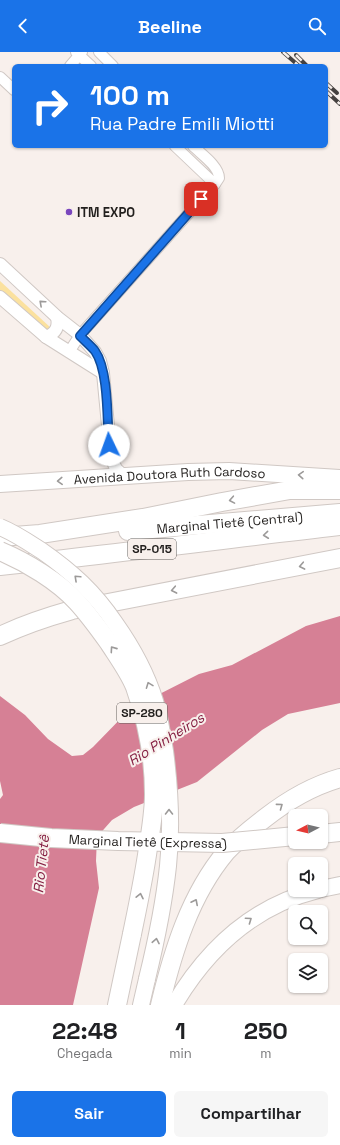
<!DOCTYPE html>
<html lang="pt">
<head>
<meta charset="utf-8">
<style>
  :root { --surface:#fff; --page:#f6f6f6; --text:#202124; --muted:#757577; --accent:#1a73e8 }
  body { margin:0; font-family:"Space Grotesk",sans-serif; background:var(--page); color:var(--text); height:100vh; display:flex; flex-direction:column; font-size:15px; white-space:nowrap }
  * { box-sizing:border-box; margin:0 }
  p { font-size:13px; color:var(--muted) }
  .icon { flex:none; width:22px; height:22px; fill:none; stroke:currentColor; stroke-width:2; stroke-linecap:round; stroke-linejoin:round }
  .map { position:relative; height:953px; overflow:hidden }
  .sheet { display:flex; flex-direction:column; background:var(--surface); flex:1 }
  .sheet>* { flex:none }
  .hud { position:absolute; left:12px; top:12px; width:316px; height:84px; border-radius:6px; box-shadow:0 1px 3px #0004; background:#1a73e8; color:#fff; overflow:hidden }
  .needle { width:26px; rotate:263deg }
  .buttons { position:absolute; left:288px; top:757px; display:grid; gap:8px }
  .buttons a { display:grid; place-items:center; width:40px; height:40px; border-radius:6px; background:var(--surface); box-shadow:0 1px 3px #0004; font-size:20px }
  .pin { position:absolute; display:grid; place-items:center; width:34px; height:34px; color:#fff; margin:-17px; border-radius:8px; box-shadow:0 2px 6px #0006 }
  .me { position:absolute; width:44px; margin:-22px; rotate:357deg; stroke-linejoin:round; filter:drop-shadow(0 0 3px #0008) }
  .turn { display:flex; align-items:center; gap:14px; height:84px; padding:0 12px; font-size:18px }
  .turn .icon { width:52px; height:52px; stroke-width:2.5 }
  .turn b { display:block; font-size:28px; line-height:34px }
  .eta { display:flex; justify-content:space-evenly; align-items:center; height:68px; text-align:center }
  .eta b { font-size:24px; font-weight:600; line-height:28px }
  .cta { display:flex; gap:8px; margin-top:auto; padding:8px 12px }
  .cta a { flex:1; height:46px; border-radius:6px; background:var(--accent); color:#fff; font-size:16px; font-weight:600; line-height:46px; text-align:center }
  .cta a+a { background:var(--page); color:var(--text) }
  header { display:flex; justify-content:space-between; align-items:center; height:52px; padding:0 12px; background:var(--accent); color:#fff; font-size:18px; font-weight:600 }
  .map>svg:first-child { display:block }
  .green { fill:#fbe19e }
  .water { fill:#d68095 }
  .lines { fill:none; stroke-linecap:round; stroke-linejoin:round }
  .minor-casing { stroke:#d0c8c4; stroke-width:12 }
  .tertiary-casing { stroke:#d0c8c4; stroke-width:14 }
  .trunk-casing { stroke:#d0c8c4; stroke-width:18 }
  .motorway-casing { stroke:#d0c8c4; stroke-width:20 }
  .minor { stroke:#fff; stroke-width:10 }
  .tertiary { stroke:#fff; stroke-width:12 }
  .trunk { stroke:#fff; stroke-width:16 }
  .motorway { stroke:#fff; stroke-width:18 }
  .rail-casing { stroke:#45413f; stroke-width:4 }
  .rail { stroke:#f8f0ec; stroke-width:2.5; stroke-dasharray:8; stroke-linecap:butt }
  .trunk-bridge-casing { stroke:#d0c8c4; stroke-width:18; stroke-linecap:butt }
  .motorway-bridge-casing { stroke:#d0c8c4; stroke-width:20; stroke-linecap:butt }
  .trunk-bridge { stroke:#fff; stroke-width:16 }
  .motorway-bridge { stroke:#fff; stroke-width:18 }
  .oneway { stroke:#9c9a99 }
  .route-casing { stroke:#114b97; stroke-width:10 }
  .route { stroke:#1a73e8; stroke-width:7 }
  .poi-dot { fill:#7a46bd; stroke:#f8f0ec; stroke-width:1.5 }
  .labels { text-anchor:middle; stroke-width:4; stroke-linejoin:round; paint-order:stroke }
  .shield { fill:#f8f0ec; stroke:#625e5b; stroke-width:1 }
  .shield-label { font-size:12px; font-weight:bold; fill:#221f1d }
  .poi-label { font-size:13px; font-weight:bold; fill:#221f1d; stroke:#f8f0ec; text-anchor:start }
  .street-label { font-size:13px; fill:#221f1d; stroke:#f8f0ec }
  .water-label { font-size:14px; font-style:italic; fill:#852043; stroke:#f8f0ec }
</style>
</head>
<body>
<header><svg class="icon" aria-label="back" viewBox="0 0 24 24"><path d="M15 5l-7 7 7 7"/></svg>Beeline<svg class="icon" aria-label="search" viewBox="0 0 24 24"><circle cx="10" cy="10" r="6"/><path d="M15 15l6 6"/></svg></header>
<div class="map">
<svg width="340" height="953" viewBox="0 0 340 953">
  <rect width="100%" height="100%" fill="#f8f0ec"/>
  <path class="green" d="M0 229 51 276 45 282 0 239Z"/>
  <path class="water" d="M340 564V651L288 662 262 678 197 730 134 755 112 768 97 785 96 809 99 836 73 953H0V747L3 743 0 729V644L25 663 48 687 72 704 83 703 93 695 130 657 199 622 232 613 306 574Z"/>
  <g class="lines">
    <g class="minor-casing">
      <g id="minor">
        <path d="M76 0 91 14"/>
        <path d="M99 0 113 14"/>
        <path d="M70 14 82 0"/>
        <path d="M0 25 14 38"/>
        <path d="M175 94 215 132 219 126C219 114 201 102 193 94"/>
        <path d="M69 300 80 283 215 132"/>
      </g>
    </g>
    <g class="tertiary-casing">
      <g id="tertiary">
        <path d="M0 212 57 265 80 283 95 300 100 309 103 321 111 405 116 417 125 425"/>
        <path d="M0 245 46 285 103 321"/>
        <path d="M46 285C56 281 59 275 57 265"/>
      </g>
    </g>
    <g class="trunk-casing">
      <g id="trunk">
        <path id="s1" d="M0 432 188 420 229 419 340 426"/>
        <path d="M321 837 340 833"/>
        <path d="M141 953 147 927"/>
        <path d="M174 953C207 897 253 854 318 838"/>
      </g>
    </g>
    <g class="motorway-casing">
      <g id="motorway">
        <path id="s2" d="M128 479 340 461"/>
        <path d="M0 485 40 482 143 466 222 450 290 438H340"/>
        <path d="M0 514C114 502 227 487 340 474"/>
        <path d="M0 584C23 573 47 565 72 558L340 506"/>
        <path d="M321 782 340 780"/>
        <path d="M117 953 132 882"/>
        <path d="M160 953C173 899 190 843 226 800 238 787 252 776 265 766 288 748 312 734 340 726"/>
      </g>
    </g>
    <use href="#minor" class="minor"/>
    <use href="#tertiary" class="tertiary"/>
    <use href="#trunk" class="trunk"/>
    <use href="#motorway" class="motorway"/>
    <g class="rail-casing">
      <g id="rail">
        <path d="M283 0 299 14"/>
        <path d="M296 3 307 14"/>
        <path d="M326 31 337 41"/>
        <path d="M326 39 340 52"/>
      </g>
    </g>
    <use href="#rail" class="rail"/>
    <g class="trunk-bridge-casing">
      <path id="trunk-bridge" d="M0 475C15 481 28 490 42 499 72 520 94 540 115 571 132 595 146 620 155 649 160 665 162 682 165 699 170 737 172 776 168 814 164 852 156 890 147 927"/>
    </g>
    <g class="motorway-bridge-casing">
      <g id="motorway-bridge">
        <path d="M0 499C26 510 58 529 77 550 89 563 99 577 109 591 118 605 129 620 135 635 147 669 154 706 154 742 154 760 151 778 148 796 144 825 138 853 132 882"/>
        <path id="s3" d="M0 781 51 786 118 789 222 791 295 784"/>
      </g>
    </g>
    <use href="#trunk-bridge" class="trunk-bridge"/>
    <use href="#motorway-bridge" class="motorway-bridge"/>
  </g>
  <defs><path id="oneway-chevron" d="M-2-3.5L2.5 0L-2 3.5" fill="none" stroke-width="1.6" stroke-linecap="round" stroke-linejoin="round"/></defs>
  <g class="oneway">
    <use href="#oneway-chevron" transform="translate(42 251) rotate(-138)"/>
    <use href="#oneway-chevron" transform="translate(301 423) rotate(-176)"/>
    <use href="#oneway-chevron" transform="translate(60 429) rotate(177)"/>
    <use href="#oneway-chevron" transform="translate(232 448) rotate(170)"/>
    <use href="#oneway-chevron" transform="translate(266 483) rotate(174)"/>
    <use href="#oneway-chevron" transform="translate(302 514) rotate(169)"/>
    <use href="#oneway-chevron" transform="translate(77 526) rotate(-137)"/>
    <use href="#oneway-chevron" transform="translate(174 538) rotate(169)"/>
    <use href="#oneway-chevron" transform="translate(113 597) rotate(-125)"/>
    <use href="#oneway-chevron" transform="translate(149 633) rotate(-111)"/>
    <use href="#oneway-chevron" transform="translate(280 754) rotate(-36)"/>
    <use href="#oneway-chevron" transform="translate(169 760) rotate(-90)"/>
    <use href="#oneway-chevron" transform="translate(140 844) rotate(-78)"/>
    <use href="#oneway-chevron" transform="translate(195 850) rotate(-63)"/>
    <use href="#oneway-chevron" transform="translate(249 868) rotate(-35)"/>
    <use href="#oneway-chevron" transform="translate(156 889) rotate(-79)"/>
  </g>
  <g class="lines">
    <g class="route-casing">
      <path id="route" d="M109 393C107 369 109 319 95 299 91 294 85 289 80 284L201 147"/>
    </g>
    <use href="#route" class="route"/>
  </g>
  <circle class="poi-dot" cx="69" cy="160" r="4"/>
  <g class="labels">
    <g class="shield">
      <rect x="128" y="487" width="48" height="20" rx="3"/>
      <rect x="117" y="651" width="50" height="20" rx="3"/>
    </g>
    <g class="shield-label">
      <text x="152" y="501">SP-015</text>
      <text x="142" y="665">SP-280</text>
    </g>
    <g class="poi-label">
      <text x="77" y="165">ITM EXPO</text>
    </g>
    <g class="street-label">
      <text dy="5" stroke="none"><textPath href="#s1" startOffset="170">Avenida Doutora Ruth Cardoso</textPath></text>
      <text dy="5" stroke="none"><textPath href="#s2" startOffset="102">Marginal Tietê (Central)</textPath></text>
      <text dy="5" stroke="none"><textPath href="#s3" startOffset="148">Marginal Tietê (Expressa)</textPath></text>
    </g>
    <g class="water-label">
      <text transform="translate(166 687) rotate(-32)" y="5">Rio Pinheiros</text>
      <text transform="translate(41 812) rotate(-84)" y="5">Rio Tietê</text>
    </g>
  </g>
</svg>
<div class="buttons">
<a><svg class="needle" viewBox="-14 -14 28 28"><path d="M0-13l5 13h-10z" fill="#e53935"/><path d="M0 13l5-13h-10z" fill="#757577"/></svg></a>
<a><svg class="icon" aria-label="sound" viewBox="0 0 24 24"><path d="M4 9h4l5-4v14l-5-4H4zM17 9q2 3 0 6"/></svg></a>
<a><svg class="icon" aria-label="search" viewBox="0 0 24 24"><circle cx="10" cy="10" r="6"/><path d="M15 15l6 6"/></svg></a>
<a><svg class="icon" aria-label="layers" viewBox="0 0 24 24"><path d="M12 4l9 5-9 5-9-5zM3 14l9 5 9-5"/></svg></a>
</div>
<div class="pin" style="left:201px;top:147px;background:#d93025"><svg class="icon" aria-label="arrive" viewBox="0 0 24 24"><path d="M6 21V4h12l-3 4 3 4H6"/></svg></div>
<svg class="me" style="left:109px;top:393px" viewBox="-20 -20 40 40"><circle r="19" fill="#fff"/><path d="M0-13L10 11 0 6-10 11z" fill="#1a73e8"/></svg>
<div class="hud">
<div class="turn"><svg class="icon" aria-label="right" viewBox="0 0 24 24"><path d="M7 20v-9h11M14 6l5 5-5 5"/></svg><div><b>100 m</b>Rua Padre Emili Miotti</div></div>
</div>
</div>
<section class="sheet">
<div class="eta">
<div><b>22:48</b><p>Chegada</p></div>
<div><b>1</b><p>min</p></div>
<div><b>250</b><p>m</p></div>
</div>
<div class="cta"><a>Sair</a><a>Compartilhar</a></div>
</section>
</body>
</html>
